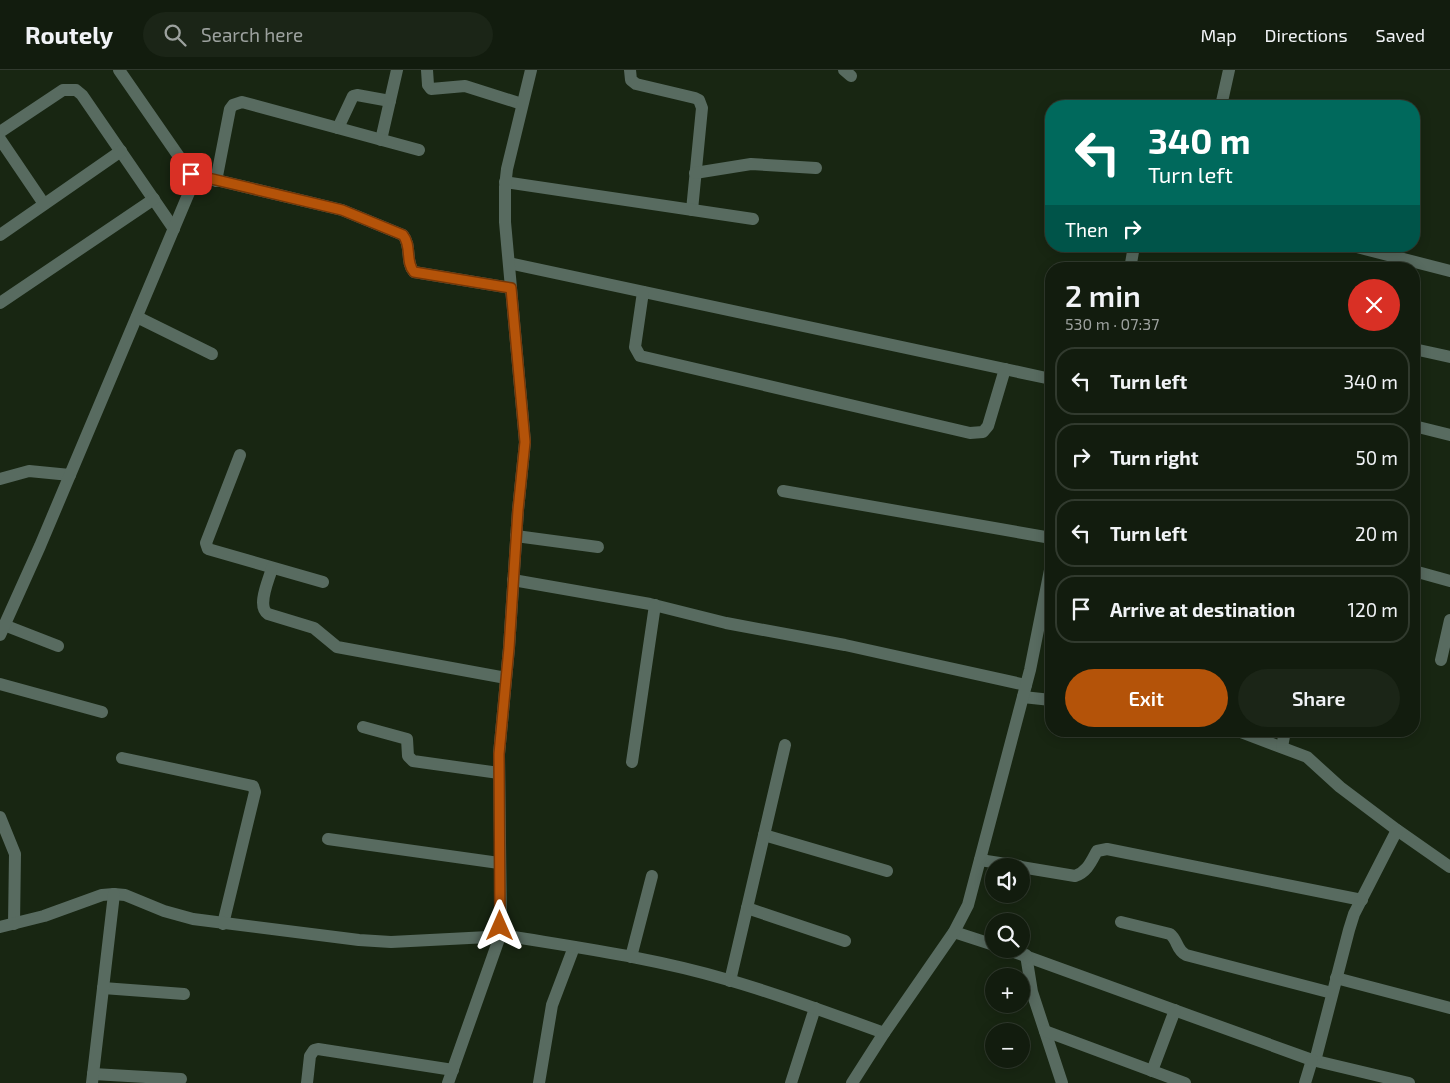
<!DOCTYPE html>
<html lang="en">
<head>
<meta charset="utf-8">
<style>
  :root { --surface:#121c0e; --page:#1b2517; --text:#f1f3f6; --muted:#9ca19e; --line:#313a2e; --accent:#b45309 }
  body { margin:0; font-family:"Exo 2",sans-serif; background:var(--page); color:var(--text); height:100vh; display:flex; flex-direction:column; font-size:19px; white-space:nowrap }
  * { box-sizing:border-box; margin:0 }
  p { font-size:16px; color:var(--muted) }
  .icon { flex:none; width:28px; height:28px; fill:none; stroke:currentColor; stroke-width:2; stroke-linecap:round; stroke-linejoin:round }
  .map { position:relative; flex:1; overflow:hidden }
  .sheet { position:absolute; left:1045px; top:192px; width:375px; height:475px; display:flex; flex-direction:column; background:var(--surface); border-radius:20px; box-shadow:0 2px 12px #0003,0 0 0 1px var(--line) }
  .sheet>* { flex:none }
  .banner { position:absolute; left:1045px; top:30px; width:375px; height:152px; border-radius:20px; box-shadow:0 2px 12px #0003,0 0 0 1px var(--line); background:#00695c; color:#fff; overflow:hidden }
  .buttons { position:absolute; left:985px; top:788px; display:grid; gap:10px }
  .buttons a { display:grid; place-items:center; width:45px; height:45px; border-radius:50%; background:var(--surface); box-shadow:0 2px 12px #0003,0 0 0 1px var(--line); font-size:25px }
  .pin { position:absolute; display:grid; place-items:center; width:42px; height:42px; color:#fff; margin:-21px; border-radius:10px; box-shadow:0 2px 8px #0006 }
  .me { position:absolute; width:55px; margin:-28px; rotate:0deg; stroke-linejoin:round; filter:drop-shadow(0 0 4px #0008) }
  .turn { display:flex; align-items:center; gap:18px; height:105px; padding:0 20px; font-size:22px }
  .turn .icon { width:65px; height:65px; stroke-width:2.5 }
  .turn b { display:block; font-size:35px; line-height:42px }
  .then { display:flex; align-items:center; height:48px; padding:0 20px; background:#0003; gap:10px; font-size:19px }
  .round { display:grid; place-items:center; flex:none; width:52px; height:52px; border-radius:26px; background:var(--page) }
  .headline { display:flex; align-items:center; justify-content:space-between; height:85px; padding:0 20px }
  h1 { font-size:30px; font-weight:600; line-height:38px }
  .primary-button { display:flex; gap:10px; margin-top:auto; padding:10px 20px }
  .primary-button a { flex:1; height:58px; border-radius:30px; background:var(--accent); color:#fff; font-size:20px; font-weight:600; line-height:58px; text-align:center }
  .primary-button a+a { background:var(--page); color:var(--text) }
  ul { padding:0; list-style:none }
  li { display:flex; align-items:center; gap:15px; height:68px; margin:0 10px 8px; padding:0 10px; border:2px solid var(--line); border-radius:20px }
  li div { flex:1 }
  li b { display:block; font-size:19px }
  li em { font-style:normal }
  header { display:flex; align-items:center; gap:30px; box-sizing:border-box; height:70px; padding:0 25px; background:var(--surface); border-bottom:1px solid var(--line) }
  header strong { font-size:24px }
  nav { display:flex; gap:28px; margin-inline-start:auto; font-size:18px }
  .search { width:350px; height:45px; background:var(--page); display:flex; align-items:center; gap:12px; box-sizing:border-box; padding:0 18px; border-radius:28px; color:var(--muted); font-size:19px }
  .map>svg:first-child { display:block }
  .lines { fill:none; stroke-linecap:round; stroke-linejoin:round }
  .minor { stroke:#586b60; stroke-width:12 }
  .tertiary { stroke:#586b60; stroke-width:12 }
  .route-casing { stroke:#753606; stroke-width:12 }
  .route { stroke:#b45309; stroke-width:9 }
</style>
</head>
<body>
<header>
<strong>Routely</strong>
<div class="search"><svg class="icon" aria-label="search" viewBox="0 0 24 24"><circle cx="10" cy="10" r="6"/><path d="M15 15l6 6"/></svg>Search here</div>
<nav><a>Map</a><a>Directions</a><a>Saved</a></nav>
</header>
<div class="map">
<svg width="1450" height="1013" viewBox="0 0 1450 1013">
  <rect width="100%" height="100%" fill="#182612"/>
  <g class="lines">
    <g class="minor">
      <path d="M119 0 191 104 342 140 403 165C412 176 405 192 414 202L511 218"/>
      <path d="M427 0 428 15 431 19 465 16 522 34"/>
      <path d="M630 0 631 10 636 14 695 28 699 30 702 38 692 140"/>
      <path d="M844 0 851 6"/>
      <path d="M338 58 353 26 357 25 390 31"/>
      <path d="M0 62 63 20H76L82 25 174 159"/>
      <path d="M0 69 44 134"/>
      <path d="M381 70 397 0"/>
      <path d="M695 103 751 94 816 98"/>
      <path d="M216 111 230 39 233 35 242 32 419 80"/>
      <path d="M505 112 753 149"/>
      <path d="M0 165 121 81"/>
      <path d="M1353 176 1450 201"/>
      <path d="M509 193 1051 309"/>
      <path d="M643 222 635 277 640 286 970 363 983 362 988 356 1005 299"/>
      <path d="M0 233 154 129"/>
      <path d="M137 247 212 284"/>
      <path d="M1414 279 1450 287"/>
      <path d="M1414 356 1450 365"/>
      <path d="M240 385 206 473 208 479 323 512"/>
      <path d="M0 409 29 401 70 405"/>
      <path d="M783 421 1051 468"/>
      <path d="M516 466 598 477"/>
      <path d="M272 498C269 510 256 536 268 544L314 558 337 577 506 608"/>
      <path d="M1414 501 1450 511"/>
      <path d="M513 510 650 534 726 553 845 575 1026 615"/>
      <path d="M4 555 58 576"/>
      <path d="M0 565 40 476 196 106"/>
      <path d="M1441 590 1450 550"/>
      <path d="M0 614 102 642"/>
      <path d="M1023 627 1051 630"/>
      <path d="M363 657 407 669 408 686 413 691 499 703"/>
      <path d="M1238 661 1307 687 1340 717 1397 760 1450 797"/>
      <path d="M1282 677 1285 661"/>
      <path d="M122 688 253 716 255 722 223 854"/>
      <path d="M632 692 655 535"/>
      <path d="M0 747 15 784 14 854"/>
      <path d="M764 765 887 801"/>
      <path d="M328 769 499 793"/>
      <path d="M980 790 1019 796"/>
      <path d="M1021 797 1075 806C1087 802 1091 792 1097 781L1107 779 1362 830"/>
      <path d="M747 838 845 871"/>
      <path d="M1121 852 1170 864C1178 870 1176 880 1186 885L1332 923"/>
      <path d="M0 857 44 846 102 825 114 824 125 825 164 841 193 849 359 870 391 872 508 866"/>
      <path d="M954 862 994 875"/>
      <path d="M1006 879 1312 990 1409 1013"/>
      <path d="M1026 885 1032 922 1062 1013"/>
      <path d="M631 887 652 806"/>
      <path d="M1336 908 1450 938"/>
      <path d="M730 911 785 675"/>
      <path d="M103 918 184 924"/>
      <path d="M1045 961 1185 1013"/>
      <path d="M1315 991 1349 860 1354 844 1397 760"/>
      <path d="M1152 1001 1175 940"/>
      <path d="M93 1004 181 1009"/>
      <path d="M92 1013 114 824"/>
      <path d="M307 1013 310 986 314 980 318 979 453 1000"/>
      <path d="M448 1013 500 866"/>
      <path d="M539 1013 552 935 574 877"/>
      <path d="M791 1013 815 938"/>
      <path d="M1305 1013 1312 990"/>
    </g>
    <g class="tertiary">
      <path d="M531 0 507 99 505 117V152L525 372 518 440 509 578 499 684 501 860 508 866C580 878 654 888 725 909 779 924 831 944 884 963"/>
      <path d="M1221 36 1229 0"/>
      <path d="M1130 199 1134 176"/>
      <path d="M852 1013 884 963 954 862 968 835 1030 600 1051 495"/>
    </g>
  </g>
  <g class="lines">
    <g class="route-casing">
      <path id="route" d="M191 104 342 140 403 165C412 176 405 192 414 202L511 218 525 372 518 440 509 578 499 684 500 856"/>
    </g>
    <use href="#route" class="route"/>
  </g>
</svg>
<div class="buttons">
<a><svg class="icon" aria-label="sound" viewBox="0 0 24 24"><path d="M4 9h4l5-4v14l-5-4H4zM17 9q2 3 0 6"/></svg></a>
<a><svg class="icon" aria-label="search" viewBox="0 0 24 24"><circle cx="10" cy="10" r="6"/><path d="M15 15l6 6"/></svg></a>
<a>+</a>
<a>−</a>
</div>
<div class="pin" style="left:191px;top:104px;background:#d93025"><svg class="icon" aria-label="arrive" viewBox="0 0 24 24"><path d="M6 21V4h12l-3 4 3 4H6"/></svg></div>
<svg class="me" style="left:500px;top:856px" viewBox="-20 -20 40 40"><path d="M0-17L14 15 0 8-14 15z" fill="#b45309" stroke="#fff" stroke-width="4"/></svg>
<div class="banner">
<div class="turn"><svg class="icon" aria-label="left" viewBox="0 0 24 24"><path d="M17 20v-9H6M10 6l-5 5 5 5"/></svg><div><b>340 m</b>Turn left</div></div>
<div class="then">Then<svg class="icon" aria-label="right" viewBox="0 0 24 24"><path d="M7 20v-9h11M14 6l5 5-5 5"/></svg></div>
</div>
<section class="sheet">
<div class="headline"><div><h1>2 min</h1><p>530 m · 07:37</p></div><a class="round" style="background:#d93025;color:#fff"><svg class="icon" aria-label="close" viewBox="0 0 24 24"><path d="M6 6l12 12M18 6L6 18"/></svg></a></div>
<ul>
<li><svg class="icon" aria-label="left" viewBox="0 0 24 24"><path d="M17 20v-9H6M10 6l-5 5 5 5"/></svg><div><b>Turn left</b></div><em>340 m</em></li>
<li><svg class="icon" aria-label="right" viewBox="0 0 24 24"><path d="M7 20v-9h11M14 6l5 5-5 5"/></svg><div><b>Turn right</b></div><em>50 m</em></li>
<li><svg class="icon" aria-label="left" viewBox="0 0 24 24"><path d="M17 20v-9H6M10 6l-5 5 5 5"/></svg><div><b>Turn left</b></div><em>20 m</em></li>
<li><svg class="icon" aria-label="arrive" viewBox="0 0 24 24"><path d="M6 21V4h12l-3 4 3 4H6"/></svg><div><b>Arrive at destination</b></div><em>120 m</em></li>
</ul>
<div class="primary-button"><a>Exit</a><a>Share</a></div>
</section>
</div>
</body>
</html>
